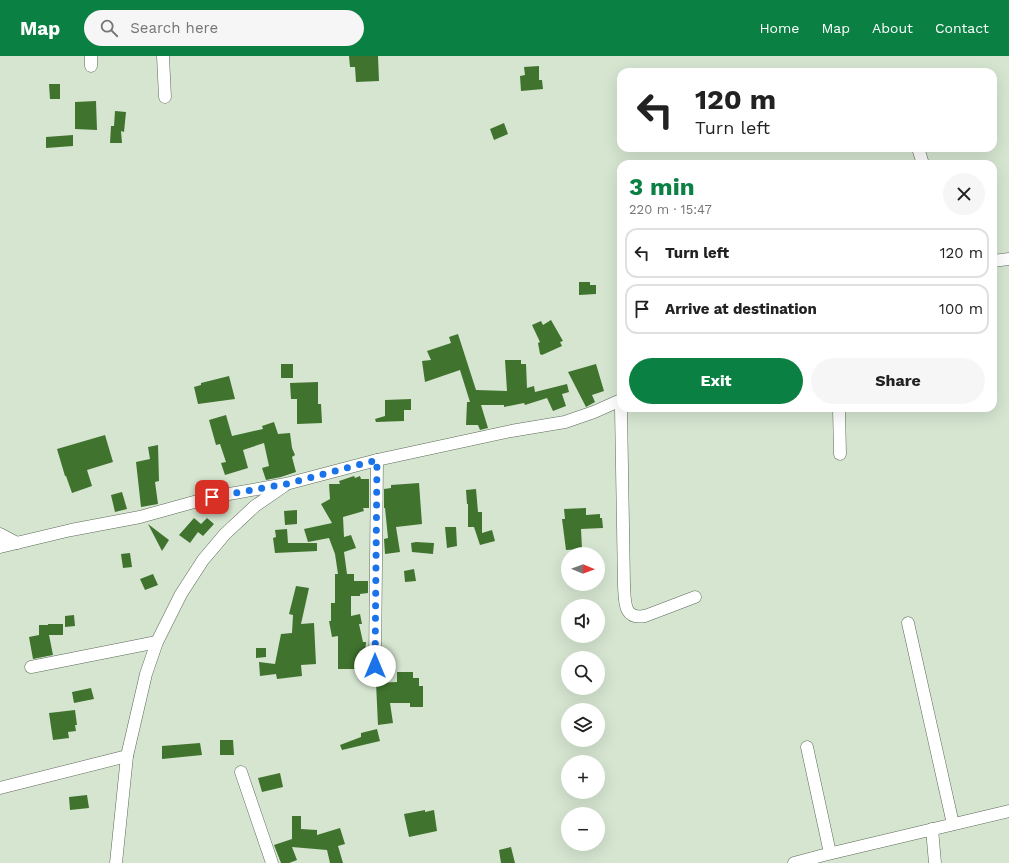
<!DOCTYPE html>
<html lang="en">
<head>
<meta charset="utf-8">
<style>
  :root { --surface:#fff; --page:#f6f6f6; --text:#222; --muted:#767676; --line:#e0e0e0; --accent:#0b8043 }
  body { margin:0; font-family:"Work Sans",sans-serif; background:var(--page); color:var(--text); height:100vh; display:flex; flex-direction:column; font-size:15px; white-space:nowrap }
  * { box-sizing:border-box; margin:0 }
  p { font-size:13px; color:var(--muted) }
  .icon { flex:none; width:22px; height:22px; fill:none; stroke:currentColor; stroke-width:2; stroke-linecap:round; stroke-linejoin:round }
  .map { position:relative; flex:1; overflow:hidden }
  .drawer { position:absolute; left:617px; top:104px; width:380px; height:252px; display:flex; flex-direction:column; background:var(--surface); border-radius:12px; box-shadow:0 4px 16px #0002 }
  .drawer>* { flex:none }
  .top-card { position:absolute; left:617px; top:12px; width:380px; height:84px; border-radius:12px; box-shadow:0 4px 16px #0002; background:#fff; color:var(--text); overflow:hidden }
  .needle { width:26px; rotate:91deg }
  .tools { position:absolute; left:561px; top:491px; display:grid; gap:8px }
  .tools a { display:grid; place-items:center; width:44px; height:44px; border-radius:50%; background:var(--surface); box-shadow:0 4px 16px #0002; font-size:20px }
  .pin { position:absolute; display:grid; place-items:center; width:34px; height:34px; color:#fff; margin:-17px; border-radius:8px; box-shadow:0 2px 6px #0006 }
  .me { position:absolute; width:44px; margin:-22px; rotate:0deg; stroke-linejoin:round; filter:drop-shadow(0 0 3px #0008) }
  .turn { display:flex; align-items:center; gap:14px; height:84px; padding:0 12px; font-size:18px }
  .turn .icon { width:52px; height:52px; stroke-width:2.5 }
  .turn b { display:block; font-size:28px; line-height:34px }
  .round { display:grid; place-items:center; flex:none; width:42px; height:42px; border-radius:21px; background:var(--page) }
  .overview { display:flex; align-items:center; justify-content:space-between; height:68px; padding:0 12px }
  h1 { font-size:24px; font-weight:700; line-height:30px; color:var(--accent) }
  .primary-button { display:flex; gap:8px; margin-top:auto; padding:8px 12px }
  .primary-button a { flex:1; height:46px; border-radius:24px; background:var(--accent); color:#fff; font-size:16px; font-weight:700; line-height:46px; text-align:center }
  .primary-button a+a { background:var(--page); color:var(--text) }
  ul { padding:0; list-style:none }
  li { display:flex; align-items:center; gap:12px; height:50px; margin:0 8px 6px; padding:0 4px; border:2px solid var(--line); border-radius:12px }
  li div { flex:1 }
  li b { display:block; font-size:15px }
  li em { font-style:normal }
  header { display:flex; align-items:center; gap:24px; box-sizing:border-box; height:56px; padding:0 20px; background:var(--accent); color:#fff }
  header strong { font-size:19px }
  nav { display:flex; gap:22px; margin-inline-start:auto; font-size:14px }
  .search { width:280px; height:36px; background:var(--page); display:flex; align-items:center; gap:10px; box-sizing:border-box; padding:0 14px; border-radius:22px; color:var(--muted); font-size:15px }
  .map>svg:first-child { display:block }
  .building { fill:#40732e }
  .lines { fill:none; stroke-linecap:round; stroke-linejoin:round }
  .minor-casing { stroke:#5c6a58; stroke-width:13 }
  .minor { stroke:#fff; stroke-width:12 }
  .route { stroke:#1a73e8; stroke-width:7; stroke-dasharray:0 12.6 }
</style>
</head>
<body>
<header>
<strong>Map</strong>
<div class="search"><svg class="icon" aria-label="search" viewBox="0 0 24 24"><circle cx="10" cy="10" r="6"/><path d="M15 15l6 6"/></svg>Search here</div>
<nav><a>Home</a><a>Map</a><a>About</a><a>Contact</a></nav>
</header>
<div class="map">
<svg width="1009" height="807" viewBox="0 0 1009 807">
  <rect width="100%" height="100%" fill="#d5e5d0"/>
  <g class="building">
    <path d="M349 0H378L379 25 356 26 355 11H350Z"/>
    <path d="M539 10V24H542L543 33 521 35 520 20 525 19 524 11Z"/>
    <path d="M49 28H60V43H50Z"/>
    <path d="M96 45 97 74 75 73V46Z"/>
    <path d="M115 55 126 56 124 76 121 75 122 87H110L111 70H114Z"/>
    <path d="M504 67 508 78 494 84 490 73Z"/>
    <path d="M73 79V90L46 92V81Z"/>
    <path d="M579 226H590V229H596V238L579 239Z"/>
    <path d="M551 264 563 285 560 286 562 290 542 299 540 298 538 287 540 286 532 269 541 265 543 269Z"/>
    <path d="M458 278 476 334 507 335 505 304H521V308H526L527 332 534 330 535 336 567 328 569 336 562 338 566 350 553 355 547 342 525 349 524 347 504 351V349H481L488 372 480 374 478 369H466L467 346H470L460 314 425 326 422 305 431 304 427 295 451 287 449 281Z"/>
    <rect x="281" y="308" width="12" height="14"/>
    <path d="M596 308 604 335 592 339 595 346 586 351 568 316Z"/>
    <path d="M229 320 235 343 198 348 194 331 201 329V327Z"/>
    <path d="M318 326V348H321L322 367 297 368V343H291L290 327Z"/>
    <path d="M411 343V354H404V365L376 366 375 363 385 360V344Z"/>
    <path d="M226 359 232 380 263 373 262 370 274 366 278 378 290 377 292 392 295 399 292 401 296 416 281 421 266 424 262 412 269 410 264 387 243 394 248 412 225 419 221 407 226 406 220 388 216 389 209 364Z"/>
    <path d="M105 379 113 406 87 414 92 430 72 437 66 420H65L57 393Z"/>
    <path d="M158 389 159 425 155 426 158 448 141 451 136 406 150 403 148 391Z"/>
    <path d="M354 420 355 422 360 420 361 423H369V452H363L364 455 343 461 344 481 351 479 356 492 344 496 347 518H354V525H368V537L360 538V540H351V560L360 558 362 568H359L363 586H366L365 597 364 606H359V613H338V580L332 581 329 565H331V547H335V518H338L335 498 329 482 308 486 304 473 332 467 321 448 330 443 329 428H340L339 425Z"/>
    <path d="M419 427 422 468 396 471 400 496 385 498 384 483 388 482 385 452H384V433L391 432V429Z"/>
    <path d="M476 433 478 456H482V477L492 474 495 485 480 489 474 471H468V448H467L466 434Z"/>
    <path d="M122 436 127 453 115 456 111 439Z"/>
    <path d="M586 452V459L600 458V462H602L603 472 581 473 582 493 566 494 562 463H565L564 453Z"/>
    <path d="M297 454V468L285 469 284 455Z"/>
    <path d="M194 462 201 468 207 462 214 468 203 480 198 476 190 487 179 479Z"/>
    <path d="M148 468 169 484 162 495Z"/>
    <path d="M445 471H456L457 490 447 492Z"/>
    <path d="M287 473 288 487H317V495L275 497 273 482 276 481 275 474Z"/>
    <path d="M416 486 434 487 433 498 412 496 411 487Z"/>
    <path d="M130 497 132 511 123 512 121 498Z"/>
    <path d="M414 513 416 525 405 526 404 515Z"/>
    <path d="M153 518 158 529 145 534 140 523Z"/>
    <path d="M296 530 309 532 301 568 314 567 316 608 301 609 302 620 277 623 276 618 260 620 259 606 275 608 281 578 292 577 293 559 289 558Z"/>
    <path d="M74 559 75 570 65 571V560Z"/>
    <path d="M48 568H63V579H49L53 599 33 603 29 581 39 579V569H48Z"/>
    <path d="M256 592H266V601L256 602Z"/>
    <path d="M397 616H413V622H419V630H423V651H410V647H390L393 667 378 669 376 627 397 626Z"/>
    <path d="M91 632 94 643 74 647 72 636Z"/>
    <path d="M75 654 77 669H75L76 675 68 676 69 682 53 684 49 657Z"/>
    <path d="M377 673 380 685 342 694 340 689 361 681V677Z"/>
    <path d="M220 684H233L234 699H220Z"/>
    <path d="M200 687 202 699 162 703V690Z"/>
    <path d="M280 717 283 731 262 736 258 722Z"/>
    <path d="M87 739 89 752 70 754 69 741Z"/>
    <path d="M425 754V756L434 754 437 775 409 781 404 758Z"/>
    <path d="M292 760H301V773L317 774V779L340 772 345 788 338 790 343 807H330L327 794 292 791 297 804 289 807H281L274 789 292 783Z"/>
    <path d="M511 791 515 807H501L499 794Z"/>
  </g>
  <g class="lines">
    <g class="minor-casing">
      <g id="minor">
        <path d="M91 0V10"/>
        <path d="M163 0 165 41"/>
        <path d="M918 92 923 108"/>
        <path d="M993 205 1009 203"/>
        <path d="M621 352 624 529C625 545 623 564 645 560L695 541"/>
        <path d="M839 352 840 398"/>
        <path d="M0 478 17 487"/>
        <path d="M0 491 71 474 140 461 212 441 286 428 377 404 511 375 565 366 594 356 621 344"/>
        <path d="M908 567 953 768"/>
        <path d="M375 610 377 404"/>
        <path d="M31 611 157 586"/>
        <path d="M807 691 830 797"/>
        <path d="M241 716 272 807"/>
        <path d="M0 732 127 700"/>
        <path d="M932 773 935 807"/>
        <path d="M116 807 127 700 146 618 157 586 181 538 203 504 225 478 255 450 284 430"/>
        <path d="M794 807 824 799 1009 755"/>
      </g>
    </g>
    <use href="#minor" class="minor"/>
  </g>
  <g class="lines">
    <path class="route" d="M212 441 286 428 377 404 375 610"/>
  </g>
</svg>
<div class="tools">
<a><svg class="needle" viewBox="-14 -14 28 28"><path d="M0-13l5 13h-10z" fill="#e53935"/><path d="M0 13l5-13h-10z" fill="#767676"/></svg></a>
<a><svg class="icon" aria-label="sound" viewBox="0 0 24 24"><path d="M4 9h4l5-4v14l-5-4H4zM17 9q2 3 0 6"/></svg></a>
<a><svg class="icon" aria-label="search" viewBox="0 0 24 24"><circle cx="10" cy="10" r="6"/><path d="M15 15l6 6"/></svg></a>
<a><svg class="icon" aria-label="layers" viewBox="0 0 24 24"><path d="M12 4l9 5-9 5-9-5zM3 14l9 5 9-5"/></svg></a>
<a>+</a>
<a>−</a>
</div>
<div class="pin" style="left:212px;top:441px;background:#d93025"><svg class="icon" aria-label="arrive" viewBox="0 0 24 24"><path d="M6 21V4h12l-3 4 3 4H6"/></svg></div>
<svg class="me" style="left:375px;top:610px" viewBox="-20 -20 40 40"><circle r="19" fill="#fff"/><path d="M0-13L10 11 0 6-10 11z" fill="#1a73e8"/></svg>
<div class="top-card">
<div class="turn"><svg class="icon" aria-label="left" viewBox="0 0 24 24"><path d="M17 20v-9H6M10 6l-5 5 5 5"/></svg><div><b>120 m</b>Turn left</div></div>
</div>
<section class="drawer">
<div class="overview"><div><h1>3 min</h1><p>220 m · 15:47</p></div><a class="round"><svg class="icon" aria-label="close" viewBox="0 0 24 24"><path d="M6 6l12 12M18 6L6 18"/></svg></a></div>
<ul>
<li><svg class="icon" aria-label="left" viewBox="0 0 24 24"><path d="M17 20v-9H6M10 6l-5 5 5 5"/></svg><div><b>Turn left</b></div><em>120 m</em></li>
<li><svg class="icon" aria-label="arrive" viewBox="0 0 24 24"><path d="M6 21V4h12l-3 4 3 4H6"/></svg><div><b>Arrive at destination</b></div><em>100 m</em></li>
</ul>
<div class="primary-button"><a>Exit</a><a>Share</a></div>
</section>
</div>
</body>
</html>
